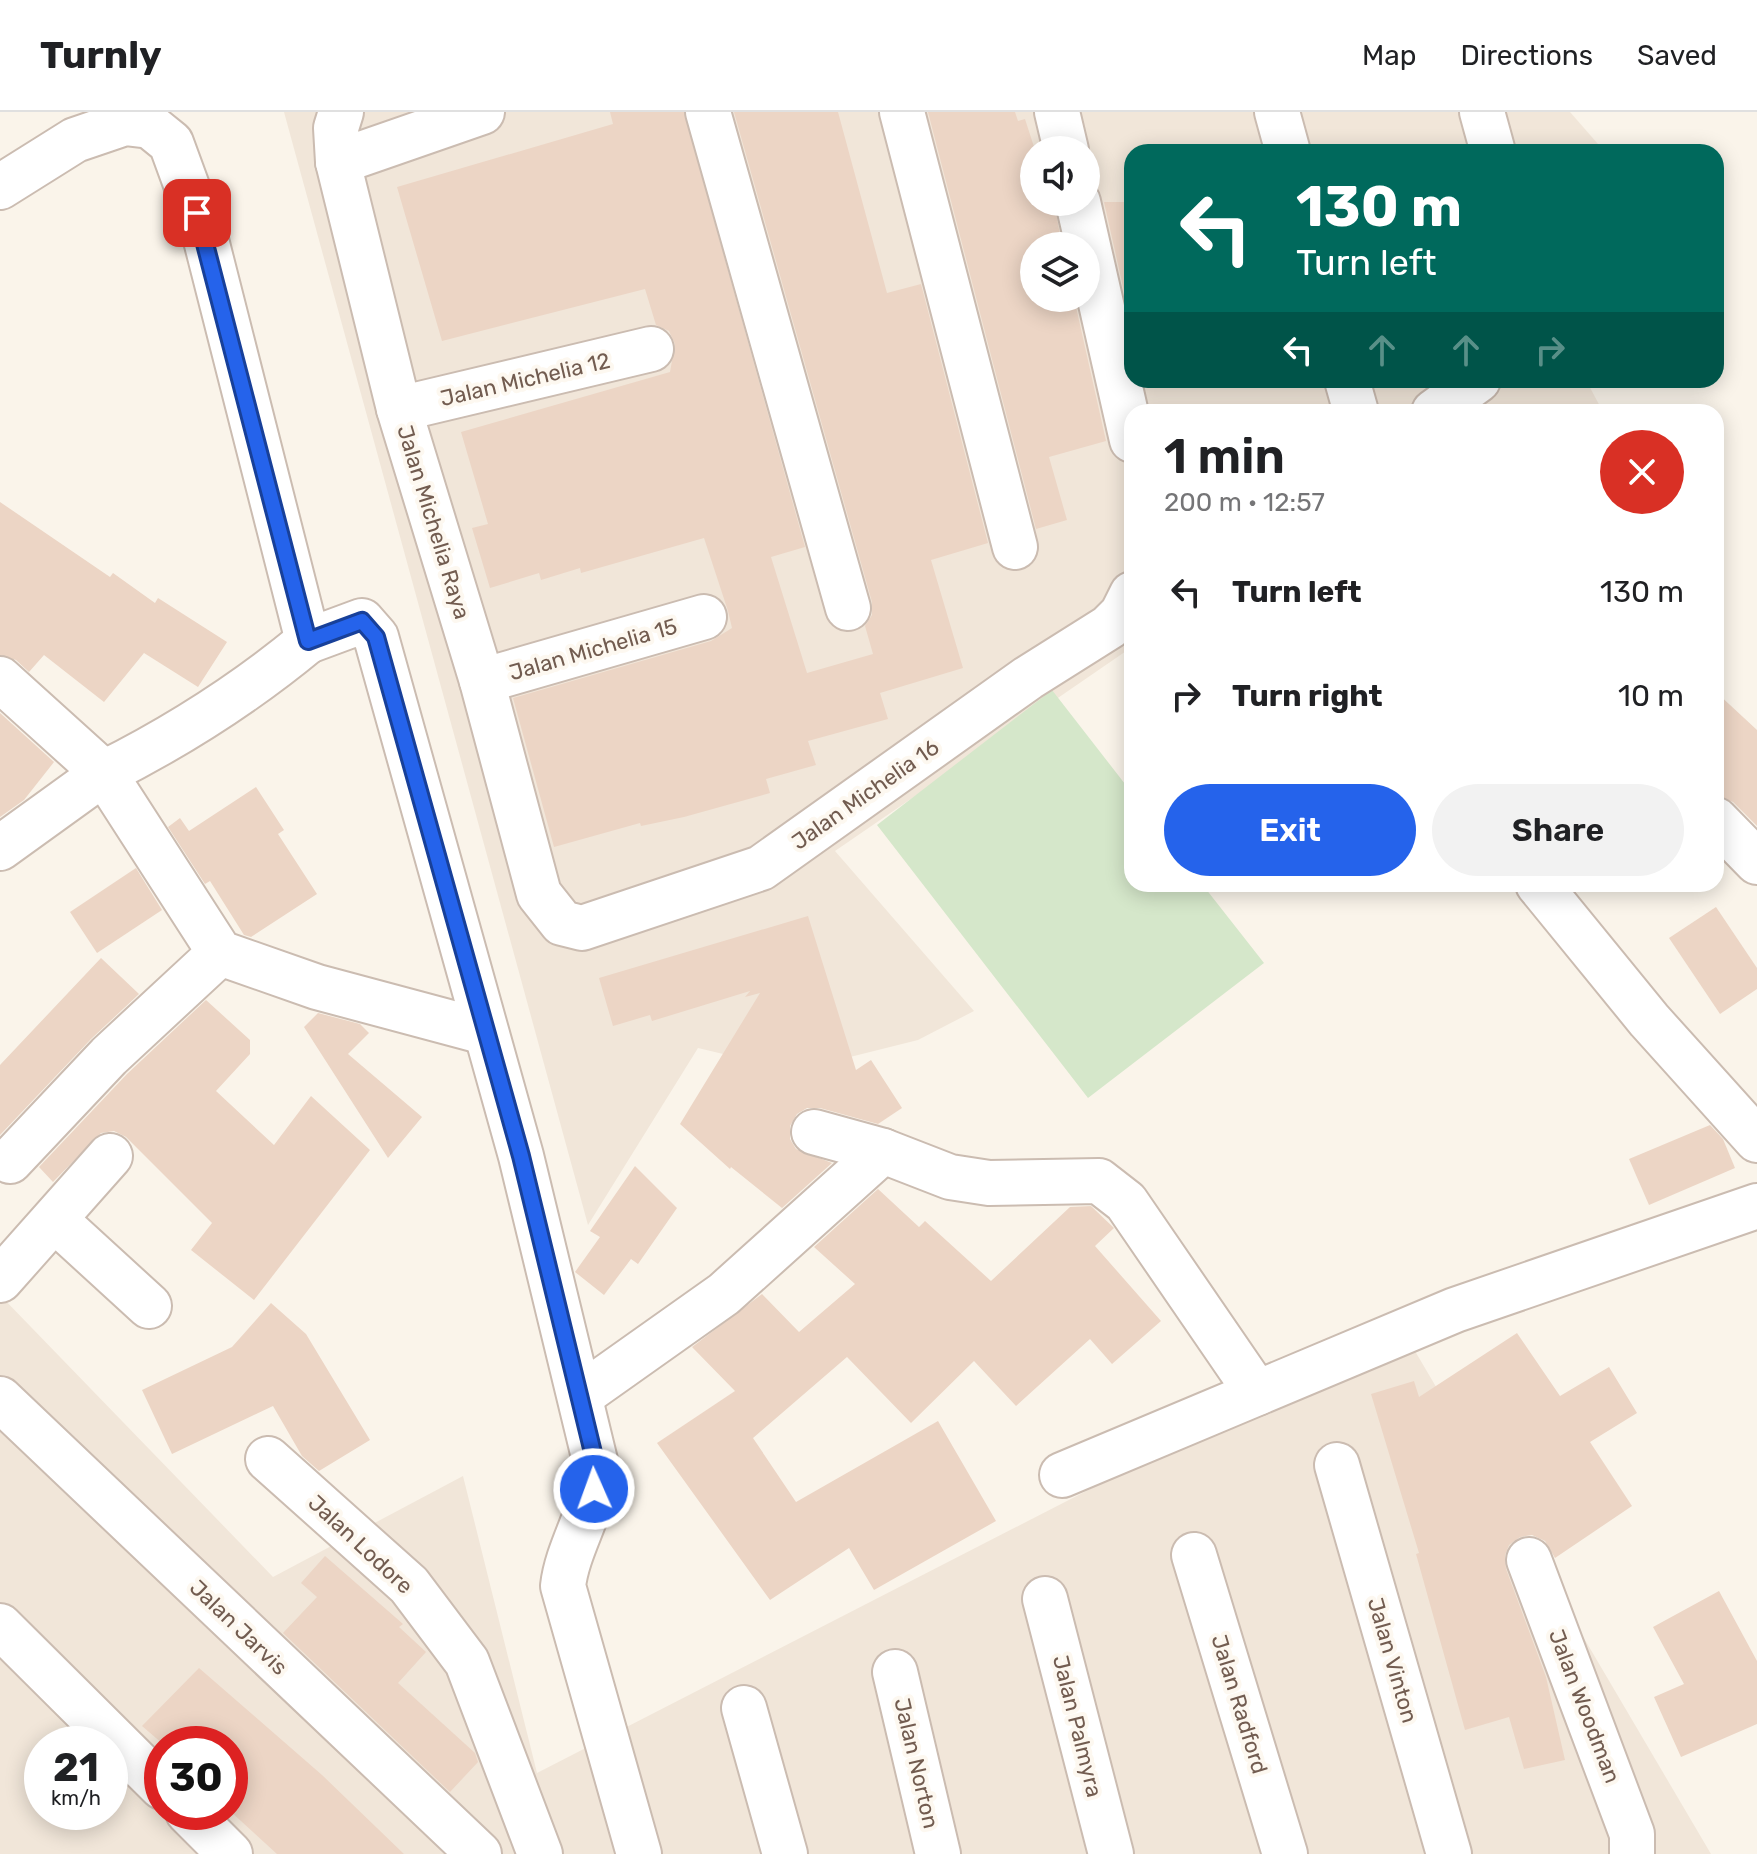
<!DOCTYPE html>
<html lang="en">
<head>
<meta charset="utf-8">
<style>
  :root { --surface:#fff; --page:#f2f2f2; --text:#202124; --muted:#757577; --line:#e0e0e0; --accent:#2563eb }
  body { margin:0; font-family:Rubik,sans-serif; background:var(--page); color:var(--text); height:100vh; display:flex; flex-direction:column; font-size:30px; white-space:nowrap }
  * { box-sizing:border-box; margin:0 }
  p { font-size:26px; color:var(--muted) }
  .icon { flex:none; width:44px; height:44px; fill:none; stroke:currentColor; stroke-width:2; stroke-linecap:round; stroke-linejoin:round }
  .map { position:relative; flex:1; overflow:hidden }
  .drawer { position:absolute; left:1124px; top:292px; width:600px; height:488px; display:flex; flex-direction:column; background:var(--surface); border-radius:24px; box-shadow:0 4px 20px #0003 }
  .drawer>* { flex:none }
  .guide { position:absolute; left:1124px; top:32px; width:600px; height:244px; border-radius:24px; box-shadow:0 4px 20px #0003; background:#00695c; color:#fff; overflow:hidden }
  .controls { position:absolute; left:1020px; top:24px; display:grid; gap:16px }
  .controls a { display:grid; place-items:center; width:80px; height:80px; border-radius:50%; background:var(--surface); box-shadow:0 4px 20px #0003; font-size:40px }
  .speed { position:absolute; left:24px; top:1614px; display:flex; gap:16px; font-size:40px; font-weight:700; text-align:center }
  .speed>* { display:grid; place-content:center; width:104px; height:104px; border-radius:50%; background:var(--surface); box-shadow:0 4px 20px #0003; line-height:1 }
  .speed small { font-size:20px; font-weight:400 }
  .speed .limit { border:12px solid #d22; background:#fff; color:#111 }
  .pin { position:absolute; display:grid; place-items:center; width:68px; height:68px; color:#fff; margin:-34px; border-radius:16px; box-shadow:0 4px 12px #0006 }
  .me { position:absolute; width:88px; margin:-44px; rotate:358deg; stroke-linejoin:round; filter:drop-shadow(0 0 6px #0008) }
  .turn { display:flex; align-items:center; gap:28px; height:168px; padding:0 40px; font-size:36px }
  .turn .icon { width:104px; height:104px; stroke-width:2.5 }
  .turn b { display:block; font-size:56px; line-height:68px }
  .lanes { display:flex; align-items:center; height:76px; padding:0 40px; background:#0003; justify-content:center; gap:40px; direction:ltr }
  .lanes .off { opacity:.35 }
  .round { display:grid; place-items:center; flex:none; width:84px; height:84px; border-radius:42px; background:var(--page) }
  .headline { display:flex; align-items:center; justify-content:space-between; height:136px; padding:0 40px }
  h1 { font-size:48px; font-weight:600; line-height:60px }
  .button { display:flex; gap:16px; margin-top:auto; padding:16px 40px }
  .button a { flex:1; height:92px; border-radius:48px; background:var(--accent); color:#fff; font-size:32px; font-weight:600; line-height:92px; text-align:center }
  .button a+a { background:var(--page); color:var(--text) }
  ul { padding:0; list-style:none }
  li { display:flex; align-items:center; gap:24px; height:104px; padding:0 40px }
  li div { flex:1 }
  li b { display:block; font-size:30px }
  li em { font-style:normal }
  header { display:flex; align-items:center; gap:48px; box-sizing:border-box; height:112px; padding:0 40px; background:var(--surface); border-bottom:2px solid var(--line) }
  header strong { font-size:38px }
  nav { display:flex; gap:44px; margin-inline-start:auto; font-size:28px }
  .map>svg:first-child { display:block }
  .residential { fill:#f1e6d9; fill-rule:evenodd }
  .green { fill:#d5e7ca }
  .building { fill:#ecd5c5 }
  .lines { fill:none; stroke-linecap:round; stroke-linejoin:round }
  .street-casing { stroke:#cbbcb1; stroke-width:48 }
  .street { stroke:#fff; stroke-width:44 }
  .route-casing { stroke:#184099; stroke-width:20 }
  .route { stroke:#2563eb; stroke-width:14 }
  .labels { text-anchor:middle; stroke-width:8; stroke-linejoin:round; paint-order:stroke }
  .street-label { font-size:22px; fill:#725c50; stroke:#fdf8f0 }
</style>
</head>
<body>
<header>
<strong>Turnly</strong>
<nav><a>Map</a><a>Directions</a><a>Saved</a></nav>
</header>
<div class="map">
<svg width="1757" height="1742" viewBox="0 0 1757 1742">
  <rect width="100%" height="100%" fill="#faf4ea"/>
  <g class="residential">
    <path d="M284 0H1570L1605 40H1132V268H1586L1603 300H1132V535L835 739 974 899 918 928 794 959 698 936 588 1113ZM1034 38H1086V90H1034ZM1034 134H1086V186H1034Z"/>
    <path d="M0 1183 273 1465 463 1364 537 1661 1402 1217 1711 1742H0ZM42 1632H110V1700H42ZM162 1632H230V1700H162Z"/>
  </g>
  <path class="green" d="M1052 578 1132 681V772H1202L1264 851 1088 986 877 713Z"/>
  <g class="building">
    <path d="M610 0H684L805 435 771 445 807 561 873 542 865 514 872 503V490L734 0H838L887 181 921 172 988 431 931 448 963 556 880 581 888 607 808 629 816 653 766 667 770 681 684 705 641 714 640 711 554 735 513 586 711 529 732 516 728 499 704 426 581 461 580 456 541 468 539 461 490 476 472 416 488 412 461 320 670 260 675 232 669 219 656 213 645 177 442 229 397 75 613 12Z"/>
    <path d="M928 0H1015L1018 9 1025 7 1035 38 1034 90H1054L1062 134H1034V186H1074L1106 329 1049 345 1067 408 1036 417Z"/>
    <path d="M1104 90H1132V215Z"/>
    <path d="M0 390 110 465 113 461 155 491 158 486 227 530 198 575 144 541 104 590 44 543 29 560 16 548 0 543Z"/>
    <path d="M1716 580 1757 618V714L1733 690 1716 684Z"/>
    <path d="M0 601 54 650 24 688 0 705Z"/>
    <path d="M256 675 284 718 278 722 317 782 251 825 244 823 210 769 205 772 168 715 180 706 189 719Z"/>
    <path d="M136 756 162 798 97 841 70 800Z"/>
    <path d="M1716 795 1757 856V877L1720 902 1669 826Z"/>
    <path d="M808 804 856 958 871 948 902 996 878 1012 820 996H807L797 1002 790 1014V1027L796 1037 832 1051 782 1096 731 1055 730 1057 680 1012 760 881 745 885 750 879 652 909 650 903 613 914 599 866Z"/>
    <path d="M101 846 139 882 91 927 0 1023V953Z"/>
    <path d="M206 888 250 928V942L216 979 274 1033 311 984 370 1038 254 1188 191 1138 212 1111 126 1025 114 1019 101 1021 53 1070 39 1055 127 962Z"/>
    <path d="M318 901 360 912 369 921 348 942 422 1005 388 1046 304 915Z"/>
    <path d="M1710 1013 1723 1027 1735 1056 1649 1093 1629 1047Z"/>
    <path d="M635 1054 677 1096 638 1152 631 1147 604 1183 575 1160 600 1125 590 1119Z"/>
    <path d="M878 1077 919 1115 925 1109 991 1169 1070 1095 1091 1094 1114 1116 1095 1134 1161 1209 1112 1252 1090 1227 1016 1294 974 1249 911 1311 847 1245 753 1326 796 1390 938 1309 996 1409 874 1478 849 1436 770 1488 657 1331 735 1279 692 1235 762 1182 799 1220 855 1172 814 1135Z"/>
    <path d="M271 1191 306 1222 370 1328 319 1359 302 1344 273 1294 172 1342 142 1278 232 1235Z"/>
    <path d="M1517 1221 1560 1284 1609 1255 1637 1301 1590 1330 1632 1394 1555 1446 1545 1429 1532 1423 1520 1425 1509 1433 1505 1443 1506 1457 1546 1565 1565 1648 1524 1657 1509 1605 1465 1618 1416 1442 1419 1441 1371 1282 1414 1269 1419 1285Z"/>
    <path d="M325 1444 403 1512 399 1515 426 1540 398 1571 475 1641 478 1650 450 1680 283 1521 317 1485 301 1471Z"/>
    <path d="M1719 1479 1757 1549V1612L1681 1645 1654 1585 1684 1572 1653 1515Z"/>
    <path d="M199 1556 322 1663 404 1742H277L230 1699V1632H163L142 1614Z"/>
  </g>
  <g class="lines">
    <g class="street-casing">
      <g id="street">
        <path d="M341 0 336 16 338 50 399 297 482 569 539 782 562 811 582 816 761 756 1028 566 1109 515 1122 502 1132 482"/>
        <path d="M708 0 848 496"/>
        <path d="M902 0 1015 435"/>
        <path d="M1057 0 1066 38"/>
        <path d="M1277 0 1288 40"/>
        <path d="M1482 0 1493 40"/>
        <path d="M338 50 482 0"/>
        <path d="M0 75 75 28 125 11 150 14 171 31 205 124 308 529 362 509 376 525 521 1044 596 1353C597 1395 568 1432 563 1474L639 1742"/>
        <path d="M1078 90 1132 328"/>
        <path d="M1347 268 1356 300"/>
        <path d="M399 297 651 237"/>
        <path d="M1434 300 1478 268"/>
        <path d="M0 567 104 661C178 624 244 582 308 529"/>
        <path d="M482 569 704 505"/>
        <path d="M1716 708 1757 750"/>
        <path d="M0 736 104 661 220 841 317 875 485 920"/>
        <path d="M1538 772 1649 908 1757 1028"/>
        <path d="M814 1020 883 1039 950 1065 989 1071 1099 1069 1126 1090 1257 1281"/>
        <path d="M10 1049 109 944 220 841"/>
        <path d="M55 1108 149 1194"/>
        <path d="M0 1168 110 1044"/>
        <path d="M580 1284 724 1182 883 1039"/>
        <path d="M0 1287 479 1742"/>
        <path d="M268 1347 409 1473 467 1550 540 1742"/>
        <path d="M1337 1353 1449 1742"/>
        <path d="M1062 1363 1455 1198 1757 1094"/>
        <path d="M1194 1443 1285 1742"/>
        <path d="M1529 1448 1632 1722V1742"/>
        <path d="M1045 1487 1111 1742"/>
        <path d="M0 1514 162 1675"/>
        <path d="M895 1560 938 1742"/>
        <path d="M744 1596 785 1742"/>
        <path d="M188 1700 230 1742"/>
      </g>
    </g>
    <use href="#street" class="street"/>
  </g>
  <g class="lines">
    <g class="route-casing">
      <path id="route" d="M197 101 308 529 362 509 376 525 521 1044 596 1353 594 1377"/>
    </g>
    <use href="#route" class="route"/>
  </g>
  <g class="labels">
    <g class="street-label">
      <text transform="translate(525 267) rotate(-13)" y="8">Jalan Michelia 12</text>
      <text transform="translate(434 410) rotate(73)" y="8">Jalan Michelia Raya</text>
      <text transform="translate(593 537) rotate(-16)" y="8">Jalan Michelia 15</text>
      <text transform="translate(865 682) rotate(-35)" y="8">Jalan Michelia 16</text>
      <text transform="translate(361 1432) rotate(43)" y="8">Jalan Lodore</text>
      <text transform="translate(239 1515) rotate(44)" y="8">Jalan Jarvis</text>
      <text transform="translate(1393 1548) rotate(74)" y="8">Jalan Vinton</text>
      <text transform="translate(1240 1592) rotate(73)" y="8">Jalan Radford</text>
      <text transform="translate(1585 1594) rotate(69)" y="8">Jalan Woodman</text>
      <text transform="translate(1078 1614) rotate(76)" y="8">Jalan Palmyra</text>
      <text transform="translate(917 1651) rotate(77)" y="8">Jalan Norton</text>
    </g>
  </g>
</svg>
<div class="controls">
<a><svg class="icon" aria-label="sound" viewBox="0 0 24 24"><path d="M4 9h4l5-4v14l-5-4H4zM17 9q2 3 0 6"/></svg></a>
<a><svg class="icon" aria-label="layers" viewBox="0 0 24 24"><path d="M12 4l9 5-9 5-9-5zM3 14l9 5 9-5"/></svg></a>
</div>
<div class="speed"><div>21<small>km/h</small></div><div class="limit">30</div></div>
<div class="pin" style="left:197px;top:101px;background:#d93025"><svg class="icon" aria-label="arrive" viewBox="0 0 24 24"><path d="M6 21V4h12l-3 4 3 4H6"/></svg></div>
<svg class="me" style="left:594px;top:1377px" viewBox="-20 -20 40 40"><circle r="17" fill="#2563eb" stroke="#fff" stroke-width="3"/><path d="M0-11L8 9 0 5-8 9z" fill="#fff"/></svg>
<div class="guide">
<div class="turn"><svg class="icon" aria-label="left" viewBox="0 0 24 24"><path d="M17 20v-9H6M10 6l-5 5 5 5"/></svg><div><b>130 m</b>Turn left</div></div>
<div class="lanes"><svg class="icon" aria-label="left" viewBox="0 0 24 24"><path d="M17 20v-9H6M10 6l-5 5 5 5"/></svg><svg class="icon off" aria-label="ahead" viewBox="0 0 24 24"><path d="M12 20V5M6 11l6-6 6 6"/></svg><svg class="icon off" aria-label="ahead" viewBox="0 0 24 24"><path d="M12 20V5M6 11l6-6 6 6"/></svg><svg class="icon off" aria-label="right" viewBox="0 0 24 24"><path d="M7 20v-9h11M14 6l5 5-5 5"/></svg></div>
</div>
<section class="drawer">
<div class="headline"><div><h1>1 min</h1><p>200 m · 12:57</p></div><a class="round" style="background:#d93025;color:#fff"><svg class="icon" aria-label="close" viewBox="0 0 24 24"><path d="M6 6l12 12M18 6L6 18"/></svg></a></div>
<ul>
<li><svg class="icon" aria-label="left" viewBox="0 0 24 24"><path d="M17 20v-9H6M10 6l-5 5 5 5"/></svg><div><b>Turn left</b></div><em>130 m</em></li>
<li><svg class="icon" aria-label="right" viewBox="0 0 24 24"><path d="M7 20v-9h11M14 6l5 5-5 5"/></svg><div><b>Turn right</b></div><em>10 m</em></li>
</ul>
<div class="button"><a>Exit</a><a>Share</a></div>
</section>
</div>
</body>
</html>
